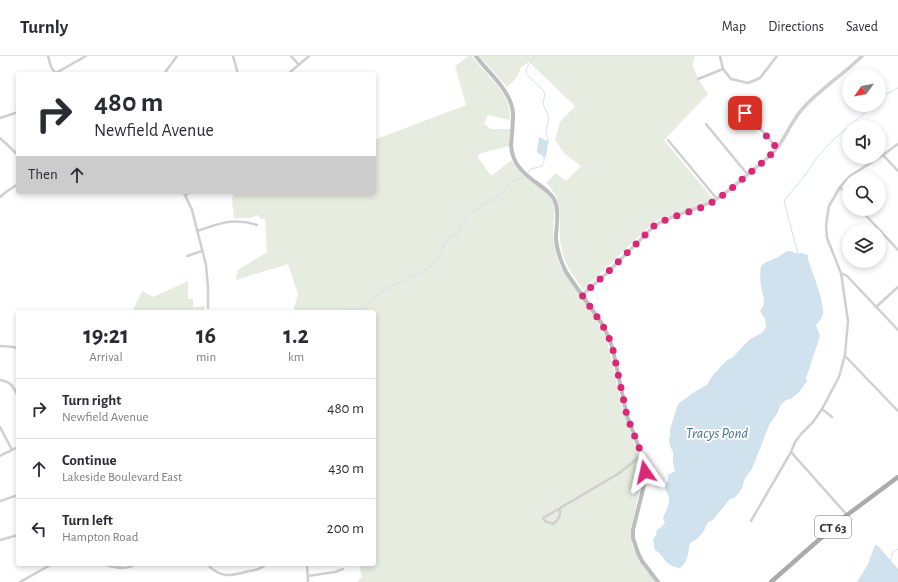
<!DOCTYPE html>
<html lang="en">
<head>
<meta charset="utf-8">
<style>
  :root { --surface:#fff; --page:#f7f7f7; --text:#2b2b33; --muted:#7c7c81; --line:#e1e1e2 }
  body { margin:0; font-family:"Alegreya Sans",sans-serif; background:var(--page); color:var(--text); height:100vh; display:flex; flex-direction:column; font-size:15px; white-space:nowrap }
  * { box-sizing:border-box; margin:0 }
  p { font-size:13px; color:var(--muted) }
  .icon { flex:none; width:22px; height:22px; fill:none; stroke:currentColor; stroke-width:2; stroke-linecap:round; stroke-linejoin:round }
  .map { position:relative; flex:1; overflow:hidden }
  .side { position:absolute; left:16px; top:254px; width:360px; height:256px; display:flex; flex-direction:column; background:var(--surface); border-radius:4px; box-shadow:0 2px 6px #0003 }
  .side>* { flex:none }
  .top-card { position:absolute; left:16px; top:16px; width:360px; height:122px; border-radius:4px; box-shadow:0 2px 6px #0003; background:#fff; color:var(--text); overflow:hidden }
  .needle { width:26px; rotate:237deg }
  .fabs { position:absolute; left:842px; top:12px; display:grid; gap:8px }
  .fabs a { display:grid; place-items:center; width:44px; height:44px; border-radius:50%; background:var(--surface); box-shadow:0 2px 6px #0003; font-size:20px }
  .pin { position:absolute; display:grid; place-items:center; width:34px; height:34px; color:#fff; margin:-17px; border-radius:8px; box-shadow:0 2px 6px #0006 }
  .me { position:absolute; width:44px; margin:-22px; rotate:349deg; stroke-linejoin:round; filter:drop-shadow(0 0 3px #0008) }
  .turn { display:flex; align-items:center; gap:14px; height:84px; padding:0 12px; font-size:18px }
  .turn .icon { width:52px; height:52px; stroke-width:2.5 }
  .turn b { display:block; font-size:28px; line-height:34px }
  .then { display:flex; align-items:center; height:38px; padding:0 12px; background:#0003; gap:8px; font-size:15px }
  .eta { display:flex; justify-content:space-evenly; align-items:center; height:68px; text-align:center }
  .eta b { font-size:24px; font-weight:700; line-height:28px }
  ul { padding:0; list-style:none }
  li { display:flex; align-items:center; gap:12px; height:60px; padding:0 12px; border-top:1px solid var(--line) }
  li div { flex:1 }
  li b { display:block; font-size:15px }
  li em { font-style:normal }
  header { display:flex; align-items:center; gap:24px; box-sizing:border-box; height:56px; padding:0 20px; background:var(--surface); border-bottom:1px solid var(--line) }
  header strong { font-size:19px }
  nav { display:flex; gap:22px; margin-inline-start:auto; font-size:14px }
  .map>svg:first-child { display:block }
  .green { fill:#e6ecdf }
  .water { fill:#cfe2ee }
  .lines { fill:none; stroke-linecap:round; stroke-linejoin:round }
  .stream { stroke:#cfe2ee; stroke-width:1 }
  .minor { stroke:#d0d0d0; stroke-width:2.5 }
  .tertiary { stroke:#d0d0d0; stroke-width:3.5 }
  .secondary { stroke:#bdbdbd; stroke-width:4 }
  .primary { stroke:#ababab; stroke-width:4.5 }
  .route { stroke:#db2777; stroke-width:7; stroke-dasharray:0 12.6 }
  .labels { text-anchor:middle; stroke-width:4; stroke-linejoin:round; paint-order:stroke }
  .shield { fill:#fff; stroke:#707070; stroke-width:1 }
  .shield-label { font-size:13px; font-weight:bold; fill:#333 }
  .water-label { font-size:15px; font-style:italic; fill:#3f7597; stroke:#fff }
</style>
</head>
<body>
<header>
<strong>Turnly</strong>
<nav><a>Map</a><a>Directions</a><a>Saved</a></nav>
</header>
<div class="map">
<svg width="898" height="526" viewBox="0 0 898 526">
  <rect width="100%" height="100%" fill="#fff"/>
  <g class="green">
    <path d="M469 0H472C487 22 511 34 510 64L488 59 484 68 491 73H510L509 90 482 97 477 100 491 120 512 104C519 121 540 126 550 141 557 151 553 166 553 177 554 186 555 196 558 204 561 213 566 220 572 228 584 246 598 264 607 285L623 355 641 405 642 420 632 470 631 479 632 488 640 504 656 526H357L362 521 359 508H374V256H293L298 238 288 208 236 224 238 214 267 196 265 163H261L259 160 257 159 250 162H234L232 142 235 136H374V84L466 49 455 10Z"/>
    <path d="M479 0H695L693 7H692L697 21 708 38 664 84 713 143 701 149 663 162 654 166 583 234C575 221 565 210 562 195 555 168 569 150 546 127L556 117 566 125 581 110 565 98 555 84 560 66 575 50 529 6 521 11 517 21 507 31Z"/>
    <path d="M188 225V243H193V251L205 250 204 256H132L142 235 153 241Z"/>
  </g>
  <g class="water">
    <path d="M539 81 549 86C546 91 548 97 545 102L537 96Z"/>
    <path d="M790 195 798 198 802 197 808 199V204C812 215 825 248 823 258 822 262 819 266 816 269L820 280 806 322 807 325 799 336 791 343 786 344 780 350 777 358 770 367 752 413 745 422 742 432 739 437 734 442 730 443 713 464 708 466C703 477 701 481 690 487 688 497 688 506 680 512 664 510 666 501 655 494L653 483 656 479 657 473 660 472 665 467 663 462C669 447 673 444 663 430L668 425V419L675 415 673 406V396L670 390 669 384 670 379V373L678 348 694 336 707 329 713 319 727 304 732 302 749 284 763 276 766 271 765 263 760 255C768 245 762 240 761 230 760 223 760 216 761 210 766 205 773 204 778 201 784 198 783 196 790 195Z"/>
    <path d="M875 489H876L879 491 898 513V526H857L868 508Z"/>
  </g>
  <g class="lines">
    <g class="stream">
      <path d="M535 0 526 13V18L540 31 545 37 543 48 549 61 546 75 548 86"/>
      <path d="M879 44 883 40 898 32"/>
      <path d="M528 117 531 113 542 110 544 105V99"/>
      <path d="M798 198 784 145 806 118 818 100 833 84 874 49"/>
      <path d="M338 256C347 252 357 256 365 251 372 247 375 240 381 236 397 226 416 221 431 210 444 201 440 182 458 178L464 165 470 158 480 151 499 140 508 129 513 125 524 122"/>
      <path d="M890 505 893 496 898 493"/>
    </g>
    <g class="minor">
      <path d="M48 0 51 11 56 18"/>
      <path d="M233 0 238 18"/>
      <path d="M291 0 299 9"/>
      <path d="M720 0 723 13 731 23 748 27 760 22 777 0"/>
      <path d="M56 17 86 0"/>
      <path d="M164 18 177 0"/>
      <path d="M288 18 309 0"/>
      <path d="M698 23 723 13"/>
      <path d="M741 57 748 59 777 92"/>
      <path d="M0 62 18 56"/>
      <path d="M706 68 748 119"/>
      <path d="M0 82 18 99"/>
      <path d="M668 84 717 143"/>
      <path d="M883 99 898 115"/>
      <path d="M840 131 849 142"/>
      <path d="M183 136 185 139 192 154 206 209 208 231V252"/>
      <path d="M185 139 191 136"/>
      <path d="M0 141 6 136 18 128"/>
      <path d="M860 153 898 194"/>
      <path d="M197 175C219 168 233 161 257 169"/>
      <path d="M187 200 202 195"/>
      <path d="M841 217 847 220 898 274"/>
      <path d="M876 251 898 231"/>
      <path d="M0 290 14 291 18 293"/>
      <path d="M845 300 898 355"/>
      <path d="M0 324C11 326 13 330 18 340"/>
      <path d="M822 353 832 361"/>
      <path d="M0 371 12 394"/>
      <path d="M791 396 847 459"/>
      <path d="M0 400 18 391"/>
      <path d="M0 445 18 439"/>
      <path d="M560 452C560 460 560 463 553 468L545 465 543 462 618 418 642 399"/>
      <path d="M751 465 791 396 795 386 802 377 813 366 822 353 839 321 845 299 848 265 841 217 827 182 826 169 829 150 840 131 850 120 883 99 898 88"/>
      <path d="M0 484 18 479"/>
      <path d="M102 508C114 511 125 515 136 508"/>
      <path d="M207 508C221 523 231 520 249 515 256 514 261 513 266 508"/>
      <path d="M307 508 308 526"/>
      <path d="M308 520 335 516 343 513"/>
      <path d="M20 526 52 508"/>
    </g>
    <path class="tertiary" d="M582 239 607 217 654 170C674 157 698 155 718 142 731 134 742 123 753 114 762 107 771 100 778 91 787 78 793 62 805 50 822 32 844 18 862 0"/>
    <path class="secondary" d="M476 0C489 18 511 34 513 57 513 68 512 79 511 89 512 108 524 118 538 128 544 132 550 137 554 143 560 155 556 170 556 183 557 195 561 206 566 216L602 268 609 282 613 294 627 360 642 399 644 406 645 416 644 429 633 474V482L638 497 642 505 658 526"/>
    <path class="primary" d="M771 526 847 459 898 421"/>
  </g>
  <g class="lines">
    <path class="route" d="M645 416 644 406 642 399 627 360 613 294 609 282 602 268 582 239 607 217 654 170C670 160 688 157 705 150 720 143 733 131 745 121 756 112 767 103 777 92L748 59 745 57"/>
  </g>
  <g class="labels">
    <rect class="shield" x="815" y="460" width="36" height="22" rx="3"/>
    <g class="shield-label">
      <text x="833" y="476">CT 63</text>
    </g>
    <g class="water-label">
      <text x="717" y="382">Tracys Pond</text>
    </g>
  </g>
</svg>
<div class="fabs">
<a><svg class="needle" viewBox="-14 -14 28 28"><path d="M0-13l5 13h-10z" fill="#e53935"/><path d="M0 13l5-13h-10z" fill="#7c7c81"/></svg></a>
<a><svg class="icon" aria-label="sound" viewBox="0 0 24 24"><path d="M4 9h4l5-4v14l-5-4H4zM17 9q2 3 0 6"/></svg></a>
<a><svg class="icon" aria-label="search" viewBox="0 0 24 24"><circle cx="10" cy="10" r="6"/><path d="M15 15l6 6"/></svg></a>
<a><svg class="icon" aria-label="layers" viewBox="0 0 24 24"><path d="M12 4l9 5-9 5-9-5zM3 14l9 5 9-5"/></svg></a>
</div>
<div class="pin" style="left:745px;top:57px;background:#d93025"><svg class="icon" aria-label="arrive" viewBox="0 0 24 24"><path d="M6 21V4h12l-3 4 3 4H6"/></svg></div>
<svg class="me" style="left:645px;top:416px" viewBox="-20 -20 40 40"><path d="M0-17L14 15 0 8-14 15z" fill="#db2777" stroke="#fff" stroke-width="4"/></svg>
<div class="top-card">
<div class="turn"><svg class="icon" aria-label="right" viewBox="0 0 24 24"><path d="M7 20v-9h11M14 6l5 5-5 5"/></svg><div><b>480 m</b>Newfield Avenue</div></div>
<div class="then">Then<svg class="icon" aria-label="ahead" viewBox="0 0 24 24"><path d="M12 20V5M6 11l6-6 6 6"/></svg></div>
</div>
<section class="side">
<div class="eta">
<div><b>19:21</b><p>Arrival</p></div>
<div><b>16</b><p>min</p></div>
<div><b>1.2</b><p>km</p></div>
</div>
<ul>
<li><svg class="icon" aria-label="right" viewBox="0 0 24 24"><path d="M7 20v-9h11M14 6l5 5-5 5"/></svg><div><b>Turn right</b><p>Newfield Avenue</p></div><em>480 m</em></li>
<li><svg class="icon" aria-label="ahead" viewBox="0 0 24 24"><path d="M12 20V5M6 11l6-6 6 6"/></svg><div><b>Continue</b><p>Lakeside Boulevard East</p></div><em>430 m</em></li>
<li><svg class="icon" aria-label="left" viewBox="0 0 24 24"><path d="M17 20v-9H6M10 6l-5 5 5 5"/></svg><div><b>Turn left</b><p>Hampton Road</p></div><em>200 m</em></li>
</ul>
</section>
</div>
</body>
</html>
